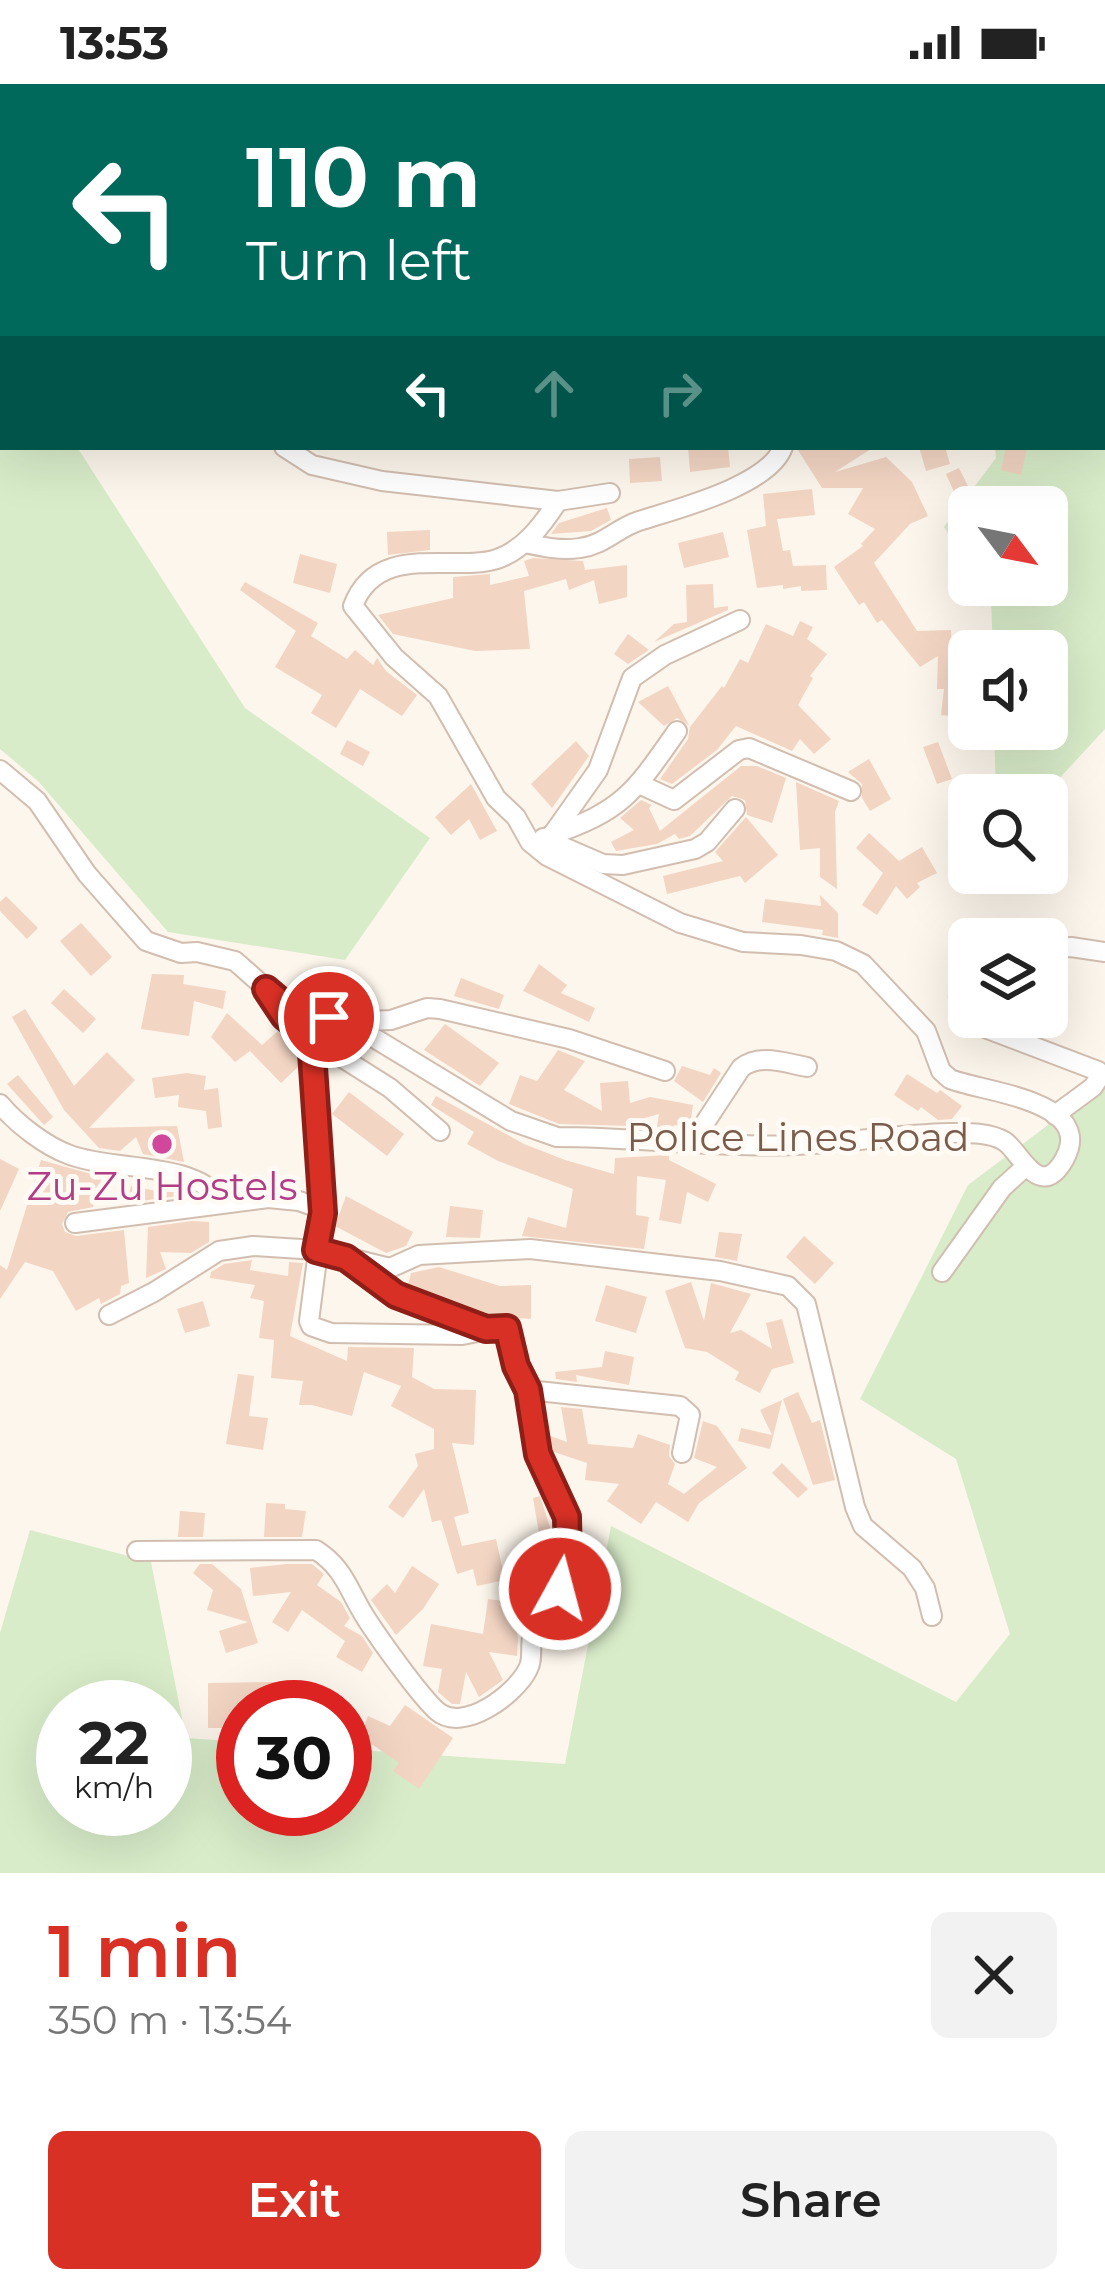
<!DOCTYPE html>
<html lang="en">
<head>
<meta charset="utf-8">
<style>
  :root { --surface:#fff; --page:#f2f2f2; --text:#222; --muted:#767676; --accent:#d93025 }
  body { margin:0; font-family:Montserrat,sans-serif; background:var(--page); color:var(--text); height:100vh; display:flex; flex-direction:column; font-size:45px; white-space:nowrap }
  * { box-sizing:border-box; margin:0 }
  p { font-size:39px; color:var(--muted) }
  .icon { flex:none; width:66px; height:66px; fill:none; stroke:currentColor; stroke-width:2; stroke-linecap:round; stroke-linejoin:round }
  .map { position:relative; height:1789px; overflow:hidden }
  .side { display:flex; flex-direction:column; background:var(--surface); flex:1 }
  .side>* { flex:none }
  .hud { position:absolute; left:0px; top:0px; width:1107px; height:366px; box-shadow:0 12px 48px #0002; background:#00695c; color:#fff; overflow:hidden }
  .needle { width:78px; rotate:122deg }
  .buttons { position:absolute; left:948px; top:402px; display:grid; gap:24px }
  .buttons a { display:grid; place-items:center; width:120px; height:120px; border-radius:18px; background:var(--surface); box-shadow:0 12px 48px #0002; font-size:60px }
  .speed { position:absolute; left:36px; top:1596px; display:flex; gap:24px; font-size:60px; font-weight:700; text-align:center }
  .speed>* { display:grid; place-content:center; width:156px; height:156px; border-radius:50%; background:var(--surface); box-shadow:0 12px 48px #0002; line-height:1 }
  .speed small { font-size:30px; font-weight:400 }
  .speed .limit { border:18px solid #d22; background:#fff; color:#111 }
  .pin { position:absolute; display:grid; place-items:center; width:102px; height:102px; color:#fff; margin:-51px; border:6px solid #fff; border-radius:50%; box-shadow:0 3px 12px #0007 }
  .me { position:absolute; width:132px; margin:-66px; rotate:7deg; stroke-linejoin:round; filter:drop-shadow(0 0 9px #0008) }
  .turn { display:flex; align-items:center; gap:42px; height:252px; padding:0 48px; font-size:54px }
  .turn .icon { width:156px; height:156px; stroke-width:2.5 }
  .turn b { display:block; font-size:84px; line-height:102px }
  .lanes { display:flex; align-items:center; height:114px; padding:0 48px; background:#0003; justify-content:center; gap:60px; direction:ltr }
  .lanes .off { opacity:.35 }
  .round { display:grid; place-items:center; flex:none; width:126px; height:126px; border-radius:18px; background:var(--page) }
  .overview { display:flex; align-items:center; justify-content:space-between; height:204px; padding:0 48px }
  h1 { font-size:72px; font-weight:600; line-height:90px; color:var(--accent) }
  .cta { display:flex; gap:24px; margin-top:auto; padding:24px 48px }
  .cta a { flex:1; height:138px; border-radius:18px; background:var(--accent); color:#fff; font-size:48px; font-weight:600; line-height:138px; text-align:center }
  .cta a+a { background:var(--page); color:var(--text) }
  .status { display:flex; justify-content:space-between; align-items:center; height:84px; padding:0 60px; background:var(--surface); direction:ltr }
  .status svg { height:33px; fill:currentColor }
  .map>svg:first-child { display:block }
  .green { fill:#d8ecc9; fill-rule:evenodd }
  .building { fill:#f3d5c3 }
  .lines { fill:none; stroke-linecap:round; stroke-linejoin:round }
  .minor-casing { stroke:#d1beb0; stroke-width:22 }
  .minor { stroke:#fff; stroke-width:18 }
  .route-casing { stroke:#8d1f18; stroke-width:30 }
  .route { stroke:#d93025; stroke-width:21 }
  .hotel-dot { fill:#d1479c; stroke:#fffaf3; stroke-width:4.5 }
  .labels { text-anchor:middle; stroke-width:10; stroke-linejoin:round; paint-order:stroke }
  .street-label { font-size:39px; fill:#7a5c4d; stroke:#fffaf3 }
  .hotel-label { font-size:39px; fill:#b23c85; stroke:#fffaf3 }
</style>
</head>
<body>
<div class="status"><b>13:53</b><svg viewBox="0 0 49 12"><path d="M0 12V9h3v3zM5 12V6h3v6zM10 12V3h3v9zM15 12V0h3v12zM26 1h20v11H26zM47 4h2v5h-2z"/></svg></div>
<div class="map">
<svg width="1105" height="1789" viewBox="0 0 1105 1789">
  <rect width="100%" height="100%" fill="#fdf6ec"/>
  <g class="green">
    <path d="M0 0H167L3 3V363H77L245 624 430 754 345 876 168 848 38 697 0 665Z"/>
    <path d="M192 0H718L191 3Z"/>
    <path d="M982 0H1105V645L1044 711H996L994 645H1047V567H993L991 516 982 501H1047V423H969V481L944 443 996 374 995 363H1104V3H981Z"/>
    <path d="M1105 998V1789H0V1549L30 1446 151 1478 186 1654 243 1658V1725H345V1665L565 1680 611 1442 956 1618 1010 1550 956 1375 860 1315 968 1101ZM63 1623H165V1725H63Z"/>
  </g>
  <g class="building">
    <path d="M688 363H728L730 383 690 388Z"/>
    <path d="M796 363H874L835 388 886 373 912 398 928 432 910 440 874 479 917 547 951 546 953 583H959V609L969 611 968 634 941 631 944 605H937L938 572 920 583 882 536 877 539 864 518 859 521 834 483 863 462 861 460 875 445 848 430 863 404H822Z"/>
    <path d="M919 363H945L950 380 926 387Z"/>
    <path d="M1006 363H1027L1021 391 1001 386Z"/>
    <path d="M660 373 662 397 630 399 629 375Z"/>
    <path d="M959 384 969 404 955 410 946 390Z"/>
    <path d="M812 405 815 431 777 435 783 467 790 466 793 482 826 481 827 506 801 507V502L783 505V501L757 504 747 446 766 442 763 410Z"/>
    <path d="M607 424 611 436 591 447 551 450 559 439Z"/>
    <path d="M430 446V466L388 471 387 448Z"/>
    <path d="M723 448 729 473 684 484 678 459Z"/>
    <path d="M300 470 337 480 330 509 293 499Z"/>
    <path d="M533 474 583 477 585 486 627 481V513L599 520 594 496 569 506 566 495 524 507 530 565 475 567 393 550 378 531 453 514V493L490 490V501L529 492 524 477Z"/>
    <path d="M245 498 318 539 311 552 347 575 355 566 373 581 377 574 386 587 417 611 402 632 360 605 336 644 311 629 322 611 275 583 296 547 240 506Z"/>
    <path d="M713 500 714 524 728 522V526L654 558 674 540 687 538 686 501Z"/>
    <path d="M800 537 813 543 807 555 827 570 810 592 813 594 798 621 831 655 814 670 800 655 792 667 736 642 717 666 672 700 660 695 688 655 690 642 677 634 664 642 638 618 668 602 690 643 722 602 724 604 740 575 748 579 766 540 793 552Z"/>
    <path d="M628 550 649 566 628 580 614 570Z"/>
    <path d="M347 656 370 668 363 682 340 670Z"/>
    <path d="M576 657 589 672 552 724 531 700Z"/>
    <path d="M938 658 952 695 937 700 923 663Z"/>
    <path d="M869 675 891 715 870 727 862 714V700L848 688Z"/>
    <path d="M741 682H757L786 694 772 739 747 731 745 716 732 712 690 752 679 755 675 750 657 760 616 767 611 758 634 746 620 734 641 716 652 721 649 724 660 747Z"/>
    <path d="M796 698 839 717 835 728 837 805 820 793V764L800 766Z"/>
    <path d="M471 700 497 747 480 756 469 735 451 751 435 733Z"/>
    <path d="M746 733 778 771 745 799 740 792 667 810 663 792 723 777 715 768Z"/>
    <path d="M869 749 899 777 922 763 937 789 917 799 920 803 907 815 896 802 877 831 862 821 883 789 856 764Z"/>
    <path d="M820 811 838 829V854L822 851 823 846 762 838 765 815 821 822Z"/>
    <path d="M6 812 38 844 27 855 0 827V818Z"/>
    <path d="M81 839 112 873 91 892 60 857Z"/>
    <path d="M539 880 567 901 561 909 595 924 589 938 523 907Z"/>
    <path d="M152 890 184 891 183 900 226 907 223 925 194 917 189 952 141 945Z"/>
    <path d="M461 894 504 911 499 925 454 912Z"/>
    <path d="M64 905 96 935 83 949 51 919Z"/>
    <path d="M25 925 74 1002 107 968 135 996 89 1044 177 1042 184 1078 143 1070 136 1053 120 1067 99 1064 64 1026 12 933Z"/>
    <path d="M227 929 262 961 278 947 298 969 299 982 281 999 250 967 235 978 211 953Z"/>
    <path d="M445 940 499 979 480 1002 424 966Z"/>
    <path d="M558 966 585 977 564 1006 602 1027 600 999 628 997 630 1019 650 1013 693 1021 691 1035 686 1043 674 1041 673 1044 657 1043 659 1030 631 1038V1042L559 1040 509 1020 520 991 537 997Z"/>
    <path d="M682 982 710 991 714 984 721 989 703 1018 674 997Z"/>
    <path d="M187 989 206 992 204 1006 218 1004 222 1043 208 1045 206 1027 178 1023 179 1011 155 1014 152 994Z"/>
    <path d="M907 990 937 1009 940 1006 962 1022 952 1035 938 1036 921 1023 918 1027 894 1011Z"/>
    <path d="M18 991 53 1033 44 1041 7 1000Z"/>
    <path d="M349 1008 404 1050 387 1072 332 1030Z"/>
    <path d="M436 1012 524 1060 565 1076 614 1090 615 1074 669 1071V1076L716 1100 708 1118 687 1108 681 1140 659 1136 666 1096 637 1092 636 1131 649 1133 644 1165 522 1152 528 1133 566 1144 573 1105 498 1077 467 1060 474 1048 431 1021Z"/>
    <path d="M0 1075 19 1085 0 1127Z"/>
    <path d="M41 1076 102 1093 93 1123 68 1128 62 1140 65 1148 76 1152 124 1146 129 1199 121 1202 120 1210 101 1220 99 1214 76 1227 53 1187 25 1178 0 1215V1181L7 1186Z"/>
    <path d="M154 1099 169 1102 192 1110 127 1119 131 1102 157 1107Z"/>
    <path d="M346 1112 413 1148 406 1162 386 1169 335 1142Z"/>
    <path d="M450 1122 483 1126 480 1154 446 1153Z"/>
    <path d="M192 1137 209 1138V1158L191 1169 160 1168 166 1185 146 1194 148 1143Z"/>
    <path d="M719 1148 742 1150 737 1177 715 1173Z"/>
    <path d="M804 1152 834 1179 815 1200 786 1173Z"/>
    <path d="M252 1176 250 1186 288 1192 289 1178 303 1179 290 1252 347 1277 348 1263 414 1264 412 1293 434 1305 476 1306 474 1361 452 1359 469 1429 454 1433 462 1462 496 1455 505 1496 477 1502 473 1485 457 1490 441 1436 432 1438 424 1405 403 1434 388 1423 418 1382 415 1370 434 1365V1345L391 1322 401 1302 364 1288 352 1332 312 1321H299L303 1297 271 1294 274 1256 259 1254 264 1217 250 1214 255 1201 210 1194 211 1188 224 1180Z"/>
    <path d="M439 1183 500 1202 531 1201V1235L487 1231 408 1201 411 1189Z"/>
    <path d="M691 1198 704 1237 711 1199 751 1210 730 1249 741 1246 772 1265 766 1239 782 1235 794 1279 772 1285 760 1309 735 1296 739 1288 707 1268 685 1264 665 1207Z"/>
    <path d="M606 1201 647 1213 636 1249 595 1237Z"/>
    <path d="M203 1217 210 1242 185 1249 177 1225Z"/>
    <path d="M605 1267 634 1273 629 1301 576 1291 577 1298 556 1295 555 1288 602 1283Z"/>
    <path d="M238 1290 254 1292 249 1332 268 1334 263 1366 226 1360Z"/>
    <path d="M798 1308 812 1339 820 1336 835 1396 813 1401 783 1315Z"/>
    <path d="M782 1316 770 1365 738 1357 741 1344 772 1351 760 1326Z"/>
    <path d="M561 1323 582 1325 588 1360 633 1364 638 1350 670 1361 669 1372 675 1380 668 1400 684 1410 717 1383 694 1374 703 1337 717 1342 747 1384 699 1419 688 1438 656 1418 641 1440 607 1417 619 1400 585 1396 587 1379 551 1367 550 1352 567 1358Z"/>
    <path d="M782 1379 808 1405 798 1414 772 1389Z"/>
    <path d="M540 1412 555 1459 554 1477 544 1479 533 1414Z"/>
    <path d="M266 1419 285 1420V1425L306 1427 302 1453H264Z"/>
    <path d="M180 1427 205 1429 203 1453H178Z"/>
    <path d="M200 1480H212L241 1505 258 1559 226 1569 219 1547 248 1538 207 1526 213 1506 193 1489Z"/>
    <path d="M286 1480H312L324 1490 317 1501 341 1518 350 1534 344 1542 362 1552 373 1569 362 1588 336 1573 345 1557 302 1526 288 1548 272 1538 291 1508 253 1512 250 1484Z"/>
    <path d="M412 1482 439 1500 423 1525 396 1551 371 1516 387 1500 395 1509Z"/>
    <path d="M533 1482 549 1484V1493L533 1518H529Z"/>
    <path d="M488 1515 510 1518 518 1555 517 1572 489 1568 503 1596 479 1613 466 1588 460 1620H452L438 1608 442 1585 423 1582 431 1540 483 1550Z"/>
    <path d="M276 1598 278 1623H239L238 1644H208V1599Z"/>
    <path d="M405 1621 453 1654 419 1705 393 1687 399 1679 360 1652 368 1632 390 1642Z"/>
  </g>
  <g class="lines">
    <g class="minor-casing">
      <g id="minor">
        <path d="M21 0 23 3"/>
        <path d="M854 3 857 0"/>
        <path d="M284 363 312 381 382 397 558 417 610 409"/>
        <path d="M525 459C543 463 561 467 580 464 604 461 617 444 639 437 676 425 769 402 783 363"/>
        <path d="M0 686 37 717 87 790 146 857 181 869 197 868 235 877 286 922 348 938 511 1037 557 1053C636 1053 716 1064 795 1061 846 1059 898 1050 950 1049 967 1049 989 1048 1004 1057 1019 1065 1039 1119 1064 1076 1098 1016 981 1008 950 995L941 987 926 947 863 880 836 867 801 861 743 858 680 839 547 772 530 758 516 733 496 714 438 612 394 573 353 522C377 457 454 489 497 475 524 466 543 440 558 417"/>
        <path d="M639 700 674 716 739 666 749 664 851 707"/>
        <path d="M551 751C623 727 635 707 677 647"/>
        <path d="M552 751 598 686 632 594 665 571 740 536"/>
        <path d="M543 754 603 780 623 781 695 765 707 758 735 725"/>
        <path d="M1047 865 1071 863 1105 868"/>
        <path d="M969 893C951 910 959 927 977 941L1098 987 1100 992 1093 1003 1055 1031"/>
        <path d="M276 919 311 954 390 1004 440 1047"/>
        <path d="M348 938 391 936 427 924 440 925 569 955 665 987"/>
        <path d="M311 954 323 1129 309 1237 311 1242 331 1249 462 1251 504 1243 528 1306 680 1322 690 1331 682 1369"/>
        <path d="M0 1020C17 1040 45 1062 70 1071 118 1088 189 1076 224 1117"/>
        <path d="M693 1057 741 984C760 969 785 979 807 983"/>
        <path d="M75 1139 268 1114 299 1117 322 1125"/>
        <path d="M354 1180 396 1211 486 1245"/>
        <path d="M942 1188 1002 1104 1025 1083"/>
        <path d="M109 1231 154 1208 219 1167 253 1162 317 1166 390 1184 419 1171 530 1165 720 1187 788 1202 806 1220 855 1423 863 1442 912 1484 925 1504 932 1532"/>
        <path d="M137 1467 316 1466C344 1484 348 1505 364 1531 377 1552 420 1612 437 1627 463 1650 516 1610 528 1585 534 1574 529 1561 533 1549 541 1522 565 1505 568 1475 571 1426 550 1412 538 1370 533 1350 531 1327 528 1306"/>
      </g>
    </g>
    <use href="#minor" class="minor"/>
  </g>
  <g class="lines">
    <g class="route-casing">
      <path id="route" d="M329 933 286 922 266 905 284 932 311 954 323 1129 316 1166 346 1174 396 1211 486 1245 507 1244 516 1282 528 1306 538 1370 567 1433 568 1478 560 1505"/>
    </g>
    <use href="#route" class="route"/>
  </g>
  <circle class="hotel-dot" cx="162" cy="1060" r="12"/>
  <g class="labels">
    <g class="street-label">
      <text x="798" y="1067">Police Lines Road</text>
    </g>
    <g class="hotel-label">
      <text x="162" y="1116">Zu-Zu Hostels</text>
    </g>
  </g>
</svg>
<div class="buttons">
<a><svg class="needle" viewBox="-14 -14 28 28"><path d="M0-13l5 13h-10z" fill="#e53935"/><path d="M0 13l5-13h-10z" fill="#767676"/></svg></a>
<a><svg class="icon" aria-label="sound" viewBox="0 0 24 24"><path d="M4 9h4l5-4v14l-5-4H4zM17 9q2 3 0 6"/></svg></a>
<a><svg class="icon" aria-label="search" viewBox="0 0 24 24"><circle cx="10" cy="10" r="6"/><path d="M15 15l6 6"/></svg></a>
<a><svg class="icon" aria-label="layers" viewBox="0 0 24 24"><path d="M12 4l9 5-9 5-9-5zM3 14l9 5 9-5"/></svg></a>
</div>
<div class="speed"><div>22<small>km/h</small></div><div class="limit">30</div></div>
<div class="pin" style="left:329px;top:933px;background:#d93025"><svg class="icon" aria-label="arrive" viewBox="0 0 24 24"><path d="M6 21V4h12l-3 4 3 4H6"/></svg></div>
<svg class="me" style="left:560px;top:1505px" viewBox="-20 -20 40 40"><circle r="17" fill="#d93025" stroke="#fff" stroke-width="3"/><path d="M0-11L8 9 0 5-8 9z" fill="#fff"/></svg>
<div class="hud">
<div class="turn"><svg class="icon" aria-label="left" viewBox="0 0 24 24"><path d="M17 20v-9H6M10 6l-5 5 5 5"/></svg><div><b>110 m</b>Turn left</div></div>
<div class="lanes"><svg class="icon" aria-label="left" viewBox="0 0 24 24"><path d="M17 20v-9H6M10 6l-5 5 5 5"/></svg><svg class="icon off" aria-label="ahead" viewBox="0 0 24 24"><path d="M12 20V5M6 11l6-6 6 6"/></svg><svg class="icon off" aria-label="right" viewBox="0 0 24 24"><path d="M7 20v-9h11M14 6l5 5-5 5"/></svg></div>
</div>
</div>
<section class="side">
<div class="overview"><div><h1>1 min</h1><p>350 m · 13:54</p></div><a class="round"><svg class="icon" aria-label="close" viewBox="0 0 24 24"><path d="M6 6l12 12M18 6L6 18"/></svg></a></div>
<div class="cta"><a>Exit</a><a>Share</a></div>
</section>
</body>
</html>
